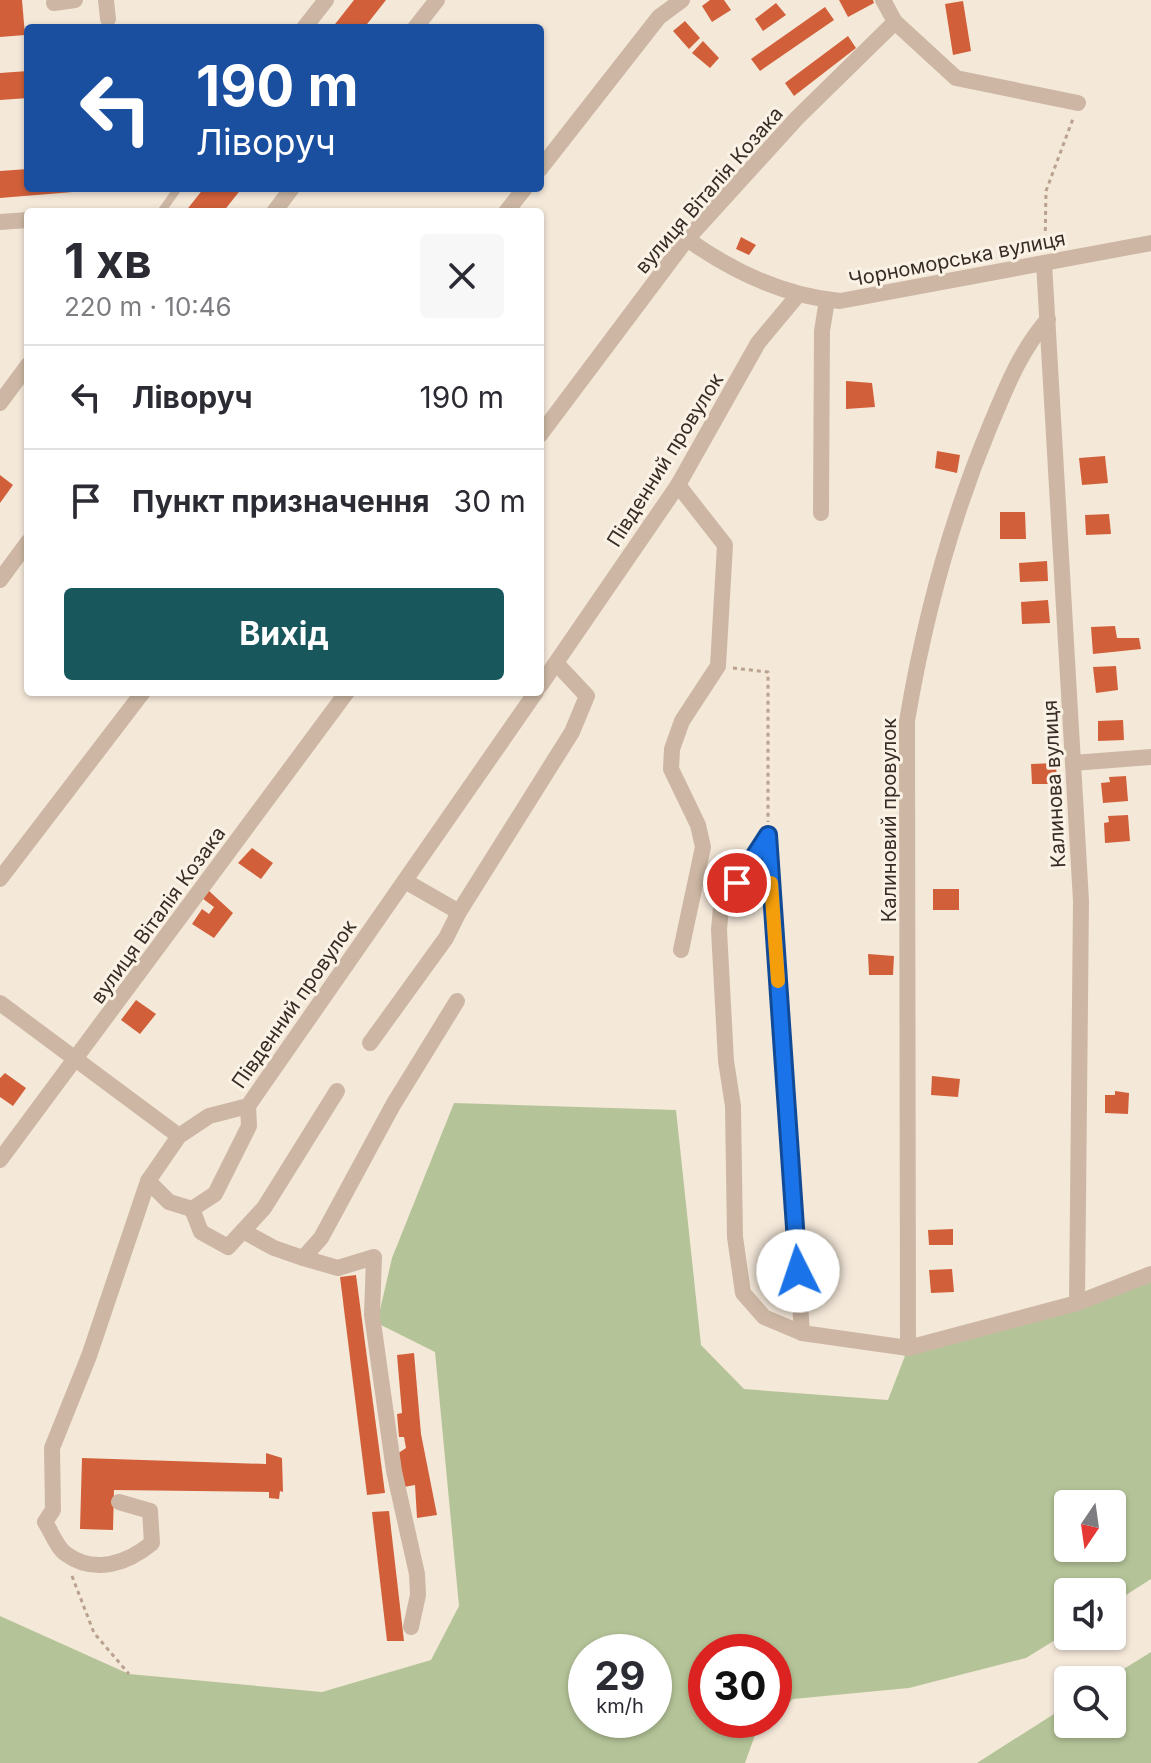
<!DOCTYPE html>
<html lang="uk">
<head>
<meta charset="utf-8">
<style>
  :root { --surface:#fff; --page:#f7f7f7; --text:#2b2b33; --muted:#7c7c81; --line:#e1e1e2; --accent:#18585d }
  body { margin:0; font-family:Inter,sans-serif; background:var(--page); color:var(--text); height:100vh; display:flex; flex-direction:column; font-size:30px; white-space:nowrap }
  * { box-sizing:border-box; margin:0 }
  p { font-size:26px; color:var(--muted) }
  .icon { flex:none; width:44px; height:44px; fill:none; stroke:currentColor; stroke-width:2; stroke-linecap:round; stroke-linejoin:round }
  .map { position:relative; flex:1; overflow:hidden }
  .side { position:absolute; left:24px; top:208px; width:520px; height:488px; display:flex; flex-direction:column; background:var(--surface); border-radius:8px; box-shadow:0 2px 6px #0004 }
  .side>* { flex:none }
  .guide { position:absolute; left:24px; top:24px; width:520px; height:168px; border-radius:8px; box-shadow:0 2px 6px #0004; background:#1a4fa0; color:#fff; overflow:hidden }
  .needle { width:52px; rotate:193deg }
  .controls { position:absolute; left:1054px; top:1490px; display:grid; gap:16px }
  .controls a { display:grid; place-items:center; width:72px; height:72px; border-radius:8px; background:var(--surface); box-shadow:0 2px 6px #0004; font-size:40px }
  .speed { position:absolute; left:568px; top:1634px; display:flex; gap:16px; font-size:40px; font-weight:700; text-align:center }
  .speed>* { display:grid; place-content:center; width:104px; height:104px; border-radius:50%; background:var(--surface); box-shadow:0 2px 6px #0004; line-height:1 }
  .speed small { font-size:20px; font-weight:400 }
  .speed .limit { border:12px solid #d22; background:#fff; color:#111 }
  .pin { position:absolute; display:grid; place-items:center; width:68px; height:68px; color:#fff; margin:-34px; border:4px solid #fff; border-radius:50%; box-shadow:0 2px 8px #0007 }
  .me { position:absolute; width:88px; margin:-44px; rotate:356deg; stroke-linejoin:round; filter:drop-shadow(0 0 6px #0008) }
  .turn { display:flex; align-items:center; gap:28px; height:168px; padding:0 40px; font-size:36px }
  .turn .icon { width:104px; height:104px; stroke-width:2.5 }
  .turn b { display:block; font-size:56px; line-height:68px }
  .round { display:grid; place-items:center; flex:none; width:84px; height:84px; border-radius:8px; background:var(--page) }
  .summary { display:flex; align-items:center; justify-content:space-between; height:136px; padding:0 40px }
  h1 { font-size:48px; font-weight:700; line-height:60px }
  .primary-button { display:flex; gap:16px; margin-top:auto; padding:16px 40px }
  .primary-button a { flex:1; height:92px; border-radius:8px; background:var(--accent); color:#fff; font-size:32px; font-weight:700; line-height:92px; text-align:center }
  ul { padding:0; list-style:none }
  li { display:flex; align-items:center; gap:24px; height:104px; padding:0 40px; border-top:2px solid var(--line) }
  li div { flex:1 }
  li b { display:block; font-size:30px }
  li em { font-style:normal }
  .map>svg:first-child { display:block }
  .green { fill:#b5c498; fill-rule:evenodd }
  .building { fill:#d1603a }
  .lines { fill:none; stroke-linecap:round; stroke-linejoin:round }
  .path { stroke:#b9a18e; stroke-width:3; stroke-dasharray:4 4; stroke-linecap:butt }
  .service { stroke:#cdb7a4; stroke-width:8 }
  .minor { stroke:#cdb7a4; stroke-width:16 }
  .route-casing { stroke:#114b97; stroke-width:20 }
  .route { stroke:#1a73e8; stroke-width:14 }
  .slow { stroke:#f59e0b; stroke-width:14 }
  .labels { text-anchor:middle; stroke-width:6; stroke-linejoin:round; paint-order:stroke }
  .street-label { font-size:20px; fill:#382c26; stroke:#fbf2e6 }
</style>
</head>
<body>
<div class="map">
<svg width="1151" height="1763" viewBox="0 0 1151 1763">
  <rect width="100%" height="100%" fill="#f4e8d9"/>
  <g class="green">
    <path d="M454 1103 676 1110 701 1345 744 1389 888 1400 908 1348 1151 1274V1579L1112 1604V1592H1068V1632L1026 1658 909 1688 793 1699 774 1717V1652H706V1720H771L755 1735 745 1763H0V1616L129 1674 322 1692 431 1660 459 1606 435 1352 377 1323 392 1258ZM1068 1504H1112V1548H1068ZM586 1652H654V1720H586Z"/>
    <path d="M1151 1652V1763H977L1068 1705V1724H1112V1680H1106Z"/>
  </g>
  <g class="building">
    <path d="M0 0H22L25 35 0 37Z"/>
    <path d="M354 0H386L364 28H332Z"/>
    <path d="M710 0H724L731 10 712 22 702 6Z"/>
    <path d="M839 0H873L874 3 848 17Z"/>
    <path d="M963 1 971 51 953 55 945 4Z"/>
    <path d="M776 3 786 15 763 31 755 19Z"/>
    <path d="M825 7 834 20 760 71 751 59Z"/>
    <path d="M685 21 700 38 689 49 673 31Z"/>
    <path d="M848 36 856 48 794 96 785 83Z"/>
    <path d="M703 41 719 58 710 68 692 53Z"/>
    <path d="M28 71V98L0 100V73Z"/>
    <path d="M28 169V188L97 190 0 198V171Z"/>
    <path d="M204 188H242L223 212H185Z"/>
    <path d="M741 237 756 245 749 255 736 249Z"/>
    <path d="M846 381 872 383 875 407 846 409Z"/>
    <path d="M937 451 960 455 957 473 935 468Z"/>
    <path d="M1105 456 1108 483 1082 485 1079 458Z"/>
    <path d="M0 475 13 485 0 503Z"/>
    <path d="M1000 512H1025L1026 539H1000Z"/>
    <path d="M1109 514 1111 534 1086 535 1085 515Z"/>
    <path d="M1047 561 1048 581 1020 582 1019 563Z"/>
    <path d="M1048 600 1050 623 1022 624 1021 602Z"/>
    <path d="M1115 626 1117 638H1139L1141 649 1093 654 1091 627Z"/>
    <path d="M1116 666 1118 690 1096 693 1093 667Z"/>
    <path d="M1123 720 1124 740 1098 741V721Z"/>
    <path d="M1056 763 1057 784H1032L1031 764Z"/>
    <path d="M1126 776 1128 801 1103 803 1101 783 1110 782 1109 777Z"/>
    <path d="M1128 815 1130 841 1105 843 1104 823 1109 822 1108 816Z"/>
    <path d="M252 848 273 863 261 879 238 863Z"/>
    <rect x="933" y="889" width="26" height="21"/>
    <path d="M208 890 233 913 214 938 192 924 202 909 209 914 214 907 202 898Z"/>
    <path d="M868 954 894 956 893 975H869Z"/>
    <path d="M136 1000 156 1014 140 1034 121 1020Z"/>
    <path d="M5 1073 26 1088 13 1106 0 1097V1078Z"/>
    <path d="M932 1076 960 1079 958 1097 931 1095Z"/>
    <path d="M1115 1091 1129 1093 1128 1114 1105 1113V1095H1115Z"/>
    <path d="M953 1229V1245H929L928 1230Z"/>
    <path d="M952 1269 954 1292 931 1293 929 1270Z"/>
    <path d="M356 1275 385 1493 367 1495 340 1277Z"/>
    <path d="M414 1353 421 1434 437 1515 417 1518 415 1485 404 1487 397 1454 406 1448 404 1437H399L397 1414 402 1413 397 1355Z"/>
    <path d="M266 1453 282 1458 283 1492 280 1491 279 1499 269 1498V1492L114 1490 113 1530 80 1529 82 1458 266 1464Z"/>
    <path d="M389 1511 404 1641H387L372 1512Z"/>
  </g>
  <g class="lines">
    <g class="path">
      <path d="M1045 247 1046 191 1074 116"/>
      <path d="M733 668 768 672V822"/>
      <path d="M72 1576 94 1633 129 1674"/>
    </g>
    <path class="service" d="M161 212 178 188"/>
    <g class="minor">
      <path d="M106 0 108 19"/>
      <path d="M883 0 895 22 956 78 1078 103"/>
      <path d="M54 3 75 0"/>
      <path d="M304 28 326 0"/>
      <path d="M415 28 437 0"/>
      <path d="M540 169 659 17 682 0"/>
      <path d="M274 212 292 188"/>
      <path d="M506 212 525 188"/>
      <path d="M0 222 28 220"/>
      <path d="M687 239C732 271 784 296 840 301L1151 243"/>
      <path d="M1044 263 1081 901 1077 1303"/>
      <path d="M0 403 28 365"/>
      <path d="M540 435 687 239 797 118 895 22"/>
      <path d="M678 485 725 545 718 666 682 721 672 749 671 769 698 825 703 847 681 950"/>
      <path d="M821 513 822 331 827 300"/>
      <path d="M0 580 28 542"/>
      <path d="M540 686 678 485 758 343 798 295"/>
      <path d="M1073 763 1151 757"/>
      <path d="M768 835 802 1333 908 1348 1077 1303 1151 1274"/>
      <path d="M768 835 721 907 719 930 726 1061 733 1106 735 1237 743 1293 764 1317 802 1333"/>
      <path d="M0 879 143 692"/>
      <path d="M405 881 459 912 572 732 587 696 556 663"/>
      <path d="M0 1003 179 1136"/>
      <path d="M370 1043 446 938 459 912"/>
      <path d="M0 1160 347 692"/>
      <path d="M148 1181 169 1202 192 1209 215 1194 249 1126 248 1106"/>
      <path d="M192 1209 201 1232 228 1247 264 1208 337 1091"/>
      <path d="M243 1231 274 1248 303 1258 321 1238 393 1105 457 1001"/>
      <path d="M303 1258 338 1268 374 1257 372 1315 394 1471 417 1574 418 1595 411 1627"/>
      <path d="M908 1348 907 721C924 620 950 522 990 426 1007 386 1019 353 1048 319"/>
      <path d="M119 1502 150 1511 152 1543C128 1563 95 1575 66 1554 57 1548 51 1531 45 1522L53 1510 52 1448 89 1356 148 1181 179 1136 209 1116 248 1106 536 692"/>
    </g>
  </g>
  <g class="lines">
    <g class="route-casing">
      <path id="route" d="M737 883 768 835 798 1271"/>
    </g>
    <use href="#route" class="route"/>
    <path class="slow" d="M771 883 778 981"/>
  </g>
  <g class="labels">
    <g class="street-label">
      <text transform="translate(709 190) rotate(-49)" y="7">вулиця Віталія Козака</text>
      <text transform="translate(957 259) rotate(-11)" y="7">Чорноморська вулиця</text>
      <text transform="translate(665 460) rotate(-58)" y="7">Південний провулок</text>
      <text transform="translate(1054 784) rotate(-93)" y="7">Калинова вулиця</text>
      <text transform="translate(889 820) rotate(-90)" y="7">Калиновий провулок</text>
      <text transform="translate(158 915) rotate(-54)" y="7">вулиця Віталія Козака</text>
      <text transform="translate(294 1004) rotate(-55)" y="7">Південний провулок</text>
    </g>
  </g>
</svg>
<div class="controls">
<a><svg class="needle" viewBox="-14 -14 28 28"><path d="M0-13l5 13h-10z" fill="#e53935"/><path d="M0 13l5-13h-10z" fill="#7c7c81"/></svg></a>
<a><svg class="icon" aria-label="sound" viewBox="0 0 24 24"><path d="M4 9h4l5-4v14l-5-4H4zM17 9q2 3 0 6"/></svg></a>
<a><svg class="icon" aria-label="search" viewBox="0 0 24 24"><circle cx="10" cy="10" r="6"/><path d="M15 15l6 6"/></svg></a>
</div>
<div class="speed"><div>29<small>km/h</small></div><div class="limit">30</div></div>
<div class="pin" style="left:737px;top:883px;background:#d93025"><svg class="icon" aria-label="arrive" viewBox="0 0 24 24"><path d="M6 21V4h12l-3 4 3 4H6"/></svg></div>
<svg class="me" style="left:798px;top:1271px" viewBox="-20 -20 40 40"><circle r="19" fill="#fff"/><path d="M0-13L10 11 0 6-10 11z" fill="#1a73e8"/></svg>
<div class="guide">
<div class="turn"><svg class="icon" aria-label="left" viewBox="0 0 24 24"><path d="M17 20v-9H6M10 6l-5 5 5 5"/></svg><div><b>190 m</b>Ліворуч</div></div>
</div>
<section class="side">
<div class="summary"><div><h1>1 хв</h1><p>220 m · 10:46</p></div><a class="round"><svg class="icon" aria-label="close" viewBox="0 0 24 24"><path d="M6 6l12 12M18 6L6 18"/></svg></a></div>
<ul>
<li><svg class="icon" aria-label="left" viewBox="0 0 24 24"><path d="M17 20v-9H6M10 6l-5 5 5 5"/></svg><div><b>Ліворуч</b></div><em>190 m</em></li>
<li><svg class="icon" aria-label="arrive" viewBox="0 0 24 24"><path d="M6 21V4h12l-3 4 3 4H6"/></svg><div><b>Пункт призначення</b></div><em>30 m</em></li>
</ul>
<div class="primary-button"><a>Вихід</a></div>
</section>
</div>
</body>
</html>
